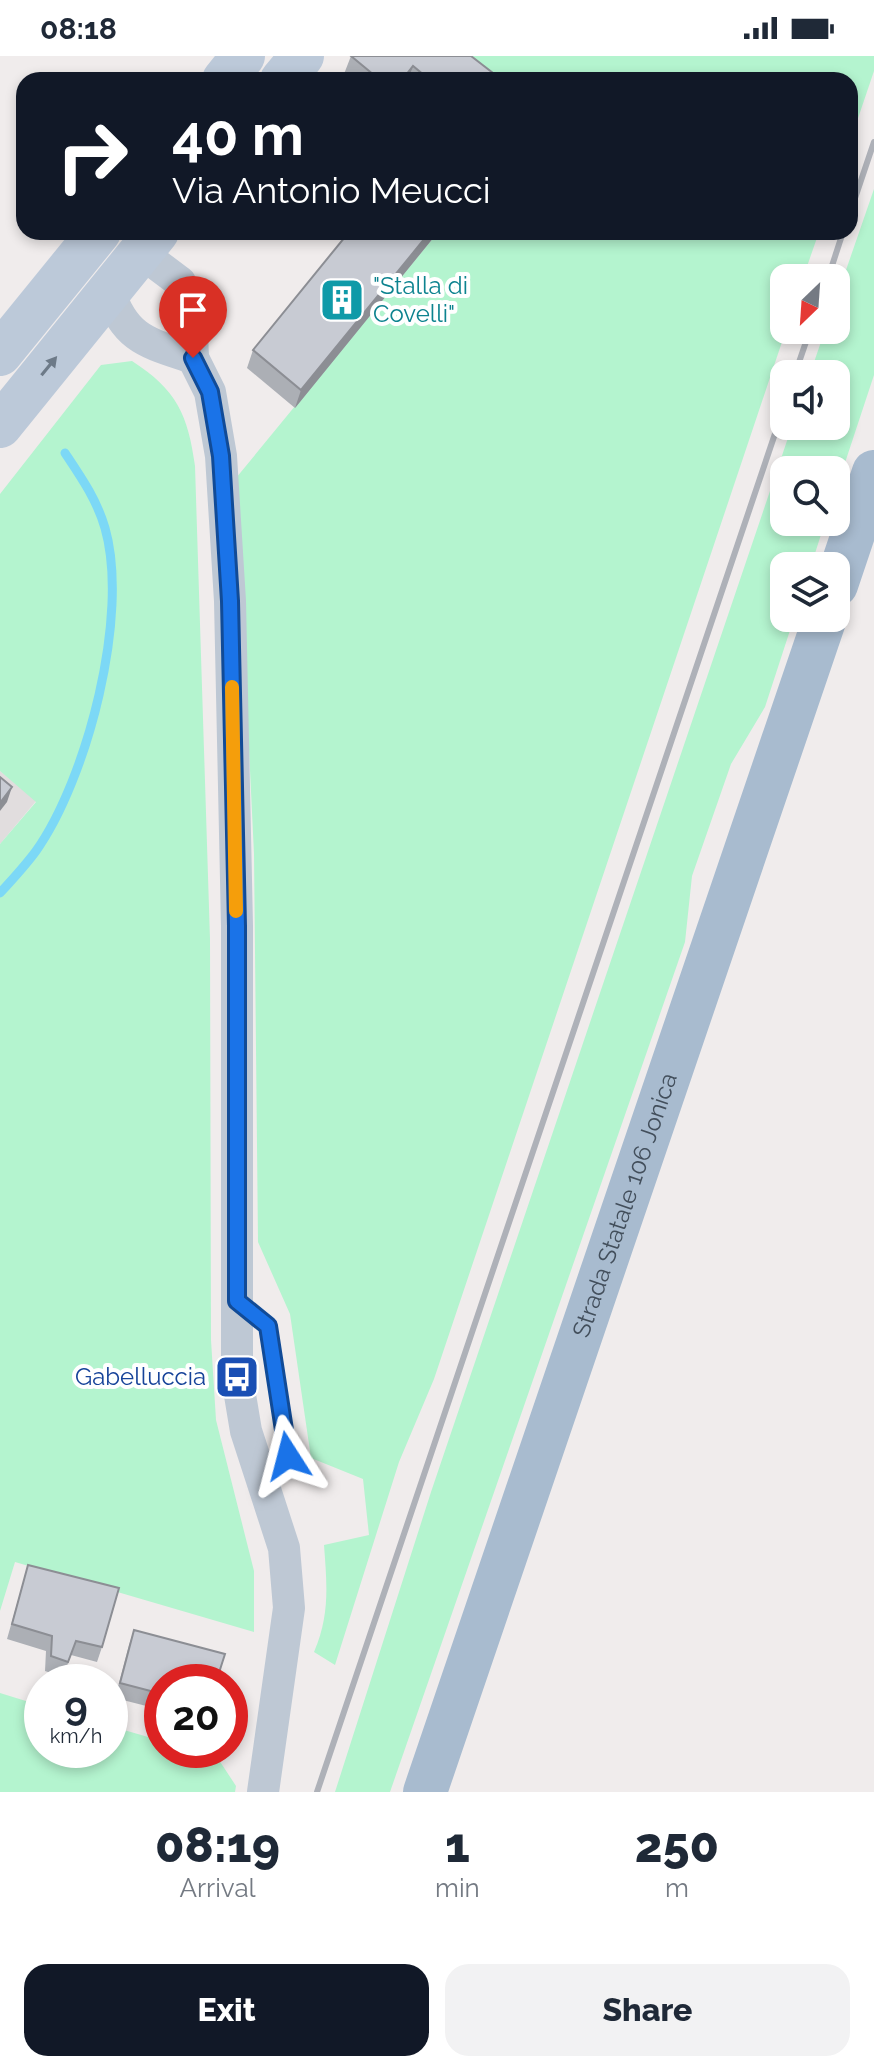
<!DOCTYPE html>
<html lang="en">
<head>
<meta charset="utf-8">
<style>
  :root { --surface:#fff; --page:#f2f2f3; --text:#1f2937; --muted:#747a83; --accent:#111827 }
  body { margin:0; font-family:Raleway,sans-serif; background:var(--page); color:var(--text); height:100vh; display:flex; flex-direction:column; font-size:30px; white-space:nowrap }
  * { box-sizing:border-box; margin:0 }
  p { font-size:26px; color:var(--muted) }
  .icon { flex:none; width:44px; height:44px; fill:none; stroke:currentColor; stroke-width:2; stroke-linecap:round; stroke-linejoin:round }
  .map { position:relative; height:1736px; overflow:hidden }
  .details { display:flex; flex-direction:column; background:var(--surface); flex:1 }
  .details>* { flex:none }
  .guide { position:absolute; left:16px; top:16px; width:842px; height:168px; border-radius:24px; box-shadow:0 4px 12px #0003; background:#111827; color:#fff; overflow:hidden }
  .needle { width:52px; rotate:205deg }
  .fabs { position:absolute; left:770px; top:208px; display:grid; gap:16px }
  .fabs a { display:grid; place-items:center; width:80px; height:80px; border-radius:16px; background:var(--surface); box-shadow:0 4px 12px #0003; font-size:40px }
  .speed { position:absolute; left:24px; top:1608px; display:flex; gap:16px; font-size:40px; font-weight:700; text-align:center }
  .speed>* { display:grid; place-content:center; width:104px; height:104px; border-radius:50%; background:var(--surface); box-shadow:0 4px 12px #0003; line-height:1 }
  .speed small { font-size:20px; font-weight:400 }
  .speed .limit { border:12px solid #d22; background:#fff; color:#111 }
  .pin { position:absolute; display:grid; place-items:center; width:68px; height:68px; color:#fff; margin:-82px -34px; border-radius:50% 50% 50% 0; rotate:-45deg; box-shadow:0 0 8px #0007 }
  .pin .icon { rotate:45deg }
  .me { position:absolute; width:88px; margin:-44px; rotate:351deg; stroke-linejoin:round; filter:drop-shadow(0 0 6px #0008) }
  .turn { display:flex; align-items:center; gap:28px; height:168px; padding:0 24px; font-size:36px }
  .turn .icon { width:104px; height:104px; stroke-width:2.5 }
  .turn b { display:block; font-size:56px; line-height:68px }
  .eta { display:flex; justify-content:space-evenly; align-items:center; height:136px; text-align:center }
  .eta b { font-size:48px; font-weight:800; line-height:56px }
  .button { display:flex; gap:16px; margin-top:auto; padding:16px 24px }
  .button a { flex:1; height:92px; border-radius:24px; background:var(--accent); color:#fff; font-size:32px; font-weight:800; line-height:92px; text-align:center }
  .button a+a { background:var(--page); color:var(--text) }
  .status { display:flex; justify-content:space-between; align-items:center; height:56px; padding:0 40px; background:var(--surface); direction:ltr }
  .status svg { height:22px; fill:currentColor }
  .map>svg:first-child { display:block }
  .education { fill:#e1ddde }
  .green { fill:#b4f4cf }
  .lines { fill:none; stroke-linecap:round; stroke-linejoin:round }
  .stream { stroke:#7cd8f6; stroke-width:9 }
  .lane { stroke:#bec8d4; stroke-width:16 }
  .street { stroke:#bec8d4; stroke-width:32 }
  .secondary { stroke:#bcc9d9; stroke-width:44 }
  .primary { stroke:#a8bbcf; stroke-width:44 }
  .rail { stroke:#aeb1b8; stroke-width:6 }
  .wall { fill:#acafb5 }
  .shaded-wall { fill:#8c8e94 }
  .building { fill:#c8cbd3; stroke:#8c8e94; stroke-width:2 }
  .oneway { fill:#6d7a88 }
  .route-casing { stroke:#114b97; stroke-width:20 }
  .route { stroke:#1a73e8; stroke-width:14 }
  .slow { stroke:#f59e0b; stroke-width:14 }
  .labels { text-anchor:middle; stroke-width:8; stroke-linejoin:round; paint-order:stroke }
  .culture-label { font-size:24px; fill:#0d838f; stroke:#fff; text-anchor:start }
  .street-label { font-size:24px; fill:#434f5c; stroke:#fff }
  .transit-label { font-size:24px; fill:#164399; stroke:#fff; text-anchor:end }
</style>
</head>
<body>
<div class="status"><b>08:18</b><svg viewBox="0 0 49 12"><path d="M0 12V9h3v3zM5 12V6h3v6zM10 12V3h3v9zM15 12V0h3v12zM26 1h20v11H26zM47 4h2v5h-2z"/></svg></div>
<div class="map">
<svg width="874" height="1736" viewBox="0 0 874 1736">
  <rect width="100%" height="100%" fill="#f0ecec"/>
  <path class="education" d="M0 715 36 745 0 788Z"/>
  <g class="green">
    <path d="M441 0H874V15L850 86V24H472Z"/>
    <path d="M874 133V319L836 434V414H784V466H825L811 510H784V562H794L765 651 731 708 692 820 685 886 390 1736H335L431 1436 792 370H836V318H810L825 274H836V243Z"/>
    <path d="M438 176H819L803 222H784L786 274 434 1323 399 1406 335 1609 314 1596C330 1559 327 1529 324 1489L369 1479 363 1423 311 1402 290 1258 258 1186 254 798 236 422Z"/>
    <path d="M132 305C177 334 188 359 195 410L210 883 211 1284 216 1364 254 1515V1576L15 1506 0 1555V788L36 746 0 715V438L101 309Z"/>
    <path d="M0 1637 42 1650V1694H110V1670L162 1685V1694H193L217 1701 236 1730 235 1736H0Z"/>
  </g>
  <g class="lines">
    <path class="stream" d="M0 837C12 824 25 810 36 795 87 723 130 559 105 472 97 444 81 421 65 397"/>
    <path class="lane" d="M237 1245 268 1270 288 1400 267 1438"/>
    <g class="street">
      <path d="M140 196 180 226 191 248 193 302 210 336 221 400 230 545 237 870V1321L246 1375 284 1492 289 1552 263 1736"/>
      <path d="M109 235C125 284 149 287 193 302"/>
    </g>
    <g class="secondary">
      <path d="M224 24 243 0"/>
      <path d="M282 24 302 0"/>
      <path d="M0 298 99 176"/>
      <path d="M0 370 157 176"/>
    </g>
    <g class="primary">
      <path d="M836 529 874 416"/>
      <path id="s1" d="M425 1736 825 562"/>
    </g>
    <g class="rail">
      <path d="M850 157 874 86"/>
      <path d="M828 222 843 176"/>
      <path d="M795 318 810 274"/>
      <path d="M317 1736 784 351"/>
    </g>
  </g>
  <g class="wall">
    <path d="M351 0 502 24H351L344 18Z"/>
    <path d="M349 176H438L295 352 247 312 253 294Z"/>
    <path d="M28 1509 102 1591 97 1606 71 1599 63 1621 45 1615 46 1595 7 1583Z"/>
    <path d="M134 1574 162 1626V1654L115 1642 129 1589Z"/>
  </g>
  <g class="shaded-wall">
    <path d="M413 10 408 24H402Z"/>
    <path d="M430 176H438L295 352 301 334Z"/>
    <path d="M12 731 7 746 0 755V747Z"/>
  </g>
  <g class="building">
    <path d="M351 0H471L502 24H430L413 10 402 24H380Z"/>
    <path d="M349 176H430L301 334 253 294Z"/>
    <path d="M0 721 12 731 0 747Z"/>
    <path d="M28 1509 119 1532 102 1591 76 1585 68 1606 51 1600 52 1580 12 1568Z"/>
    <path d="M134 1574 225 1598 216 1626H162V1638L120 1627Z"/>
  </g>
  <defs><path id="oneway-solid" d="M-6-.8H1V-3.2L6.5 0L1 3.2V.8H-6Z" transform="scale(2)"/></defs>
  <use class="oneway" href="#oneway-solid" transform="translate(49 310) rotate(-51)"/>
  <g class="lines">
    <g class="route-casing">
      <path id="route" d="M193 302 210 336 221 400 230 545 237 870V1245L268 1270 288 1400"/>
    </g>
    <use href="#route" class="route"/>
    <path class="slow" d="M232 631 236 855"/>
  </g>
  <defs>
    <g id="building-square" transform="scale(2.3)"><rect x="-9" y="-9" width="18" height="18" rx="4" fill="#0f9aa8" stroke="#fff"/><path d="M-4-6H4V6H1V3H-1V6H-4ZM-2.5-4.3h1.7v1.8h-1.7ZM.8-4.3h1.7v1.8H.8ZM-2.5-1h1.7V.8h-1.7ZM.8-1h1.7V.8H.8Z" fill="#fff"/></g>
    <g id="bus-square" transform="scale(2.3)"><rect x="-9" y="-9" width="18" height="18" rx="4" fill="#1a4fb4" stroke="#fff"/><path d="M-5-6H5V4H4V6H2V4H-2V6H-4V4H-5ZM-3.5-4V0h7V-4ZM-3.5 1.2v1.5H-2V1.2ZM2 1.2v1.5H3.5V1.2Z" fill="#fff"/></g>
  </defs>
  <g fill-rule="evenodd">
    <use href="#building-square" x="342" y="244"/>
    <use href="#bus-square" x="237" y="1321"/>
  </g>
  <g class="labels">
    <g class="culture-label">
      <text x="373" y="238">"Stalla di<tspan x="373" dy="28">Covelli"</tspan></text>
    </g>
    <g class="street-label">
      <text dy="8" stroke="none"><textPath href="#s1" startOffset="620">Strada Statale 106 Jonica</textPath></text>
    </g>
    <g class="transit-label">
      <text x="206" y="1329">Gabelluccia</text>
    </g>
  </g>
</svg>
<div class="fabs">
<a><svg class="needle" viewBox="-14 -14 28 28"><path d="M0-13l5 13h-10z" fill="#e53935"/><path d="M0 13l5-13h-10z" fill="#747a83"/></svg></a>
<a><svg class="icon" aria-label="sound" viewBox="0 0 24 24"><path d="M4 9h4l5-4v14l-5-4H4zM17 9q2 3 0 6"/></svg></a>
<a><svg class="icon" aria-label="search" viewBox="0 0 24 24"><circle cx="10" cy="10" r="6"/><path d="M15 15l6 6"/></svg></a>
<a><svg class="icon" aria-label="layers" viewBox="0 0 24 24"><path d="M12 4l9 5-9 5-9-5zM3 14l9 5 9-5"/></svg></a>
</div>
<div class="speed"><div>9<small>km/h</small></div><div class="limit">20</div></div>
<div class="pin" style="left:193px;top:302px;background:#d93025"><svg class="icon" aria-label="arrive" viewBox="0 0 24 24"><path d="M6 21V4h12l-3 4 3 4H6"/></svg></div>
<svg class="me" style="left:288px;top:1400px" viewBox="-20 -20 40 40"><path d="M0-17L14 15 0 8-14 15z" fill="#1a73e8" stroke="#fff" stroke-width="4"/></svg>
<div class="guide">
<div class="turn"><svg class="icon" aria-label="right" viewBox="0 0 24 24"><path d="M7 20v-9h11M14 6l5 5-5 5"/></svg><div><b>40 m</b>Via Antonio Meucci</div></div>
</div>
</div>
<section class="details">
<div class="eta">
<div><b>08:19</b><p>Arrival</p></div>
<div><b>1</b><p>min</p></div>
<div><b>250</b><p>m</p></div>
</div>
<div class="button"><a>Exit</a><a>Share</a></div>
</section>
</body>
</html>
